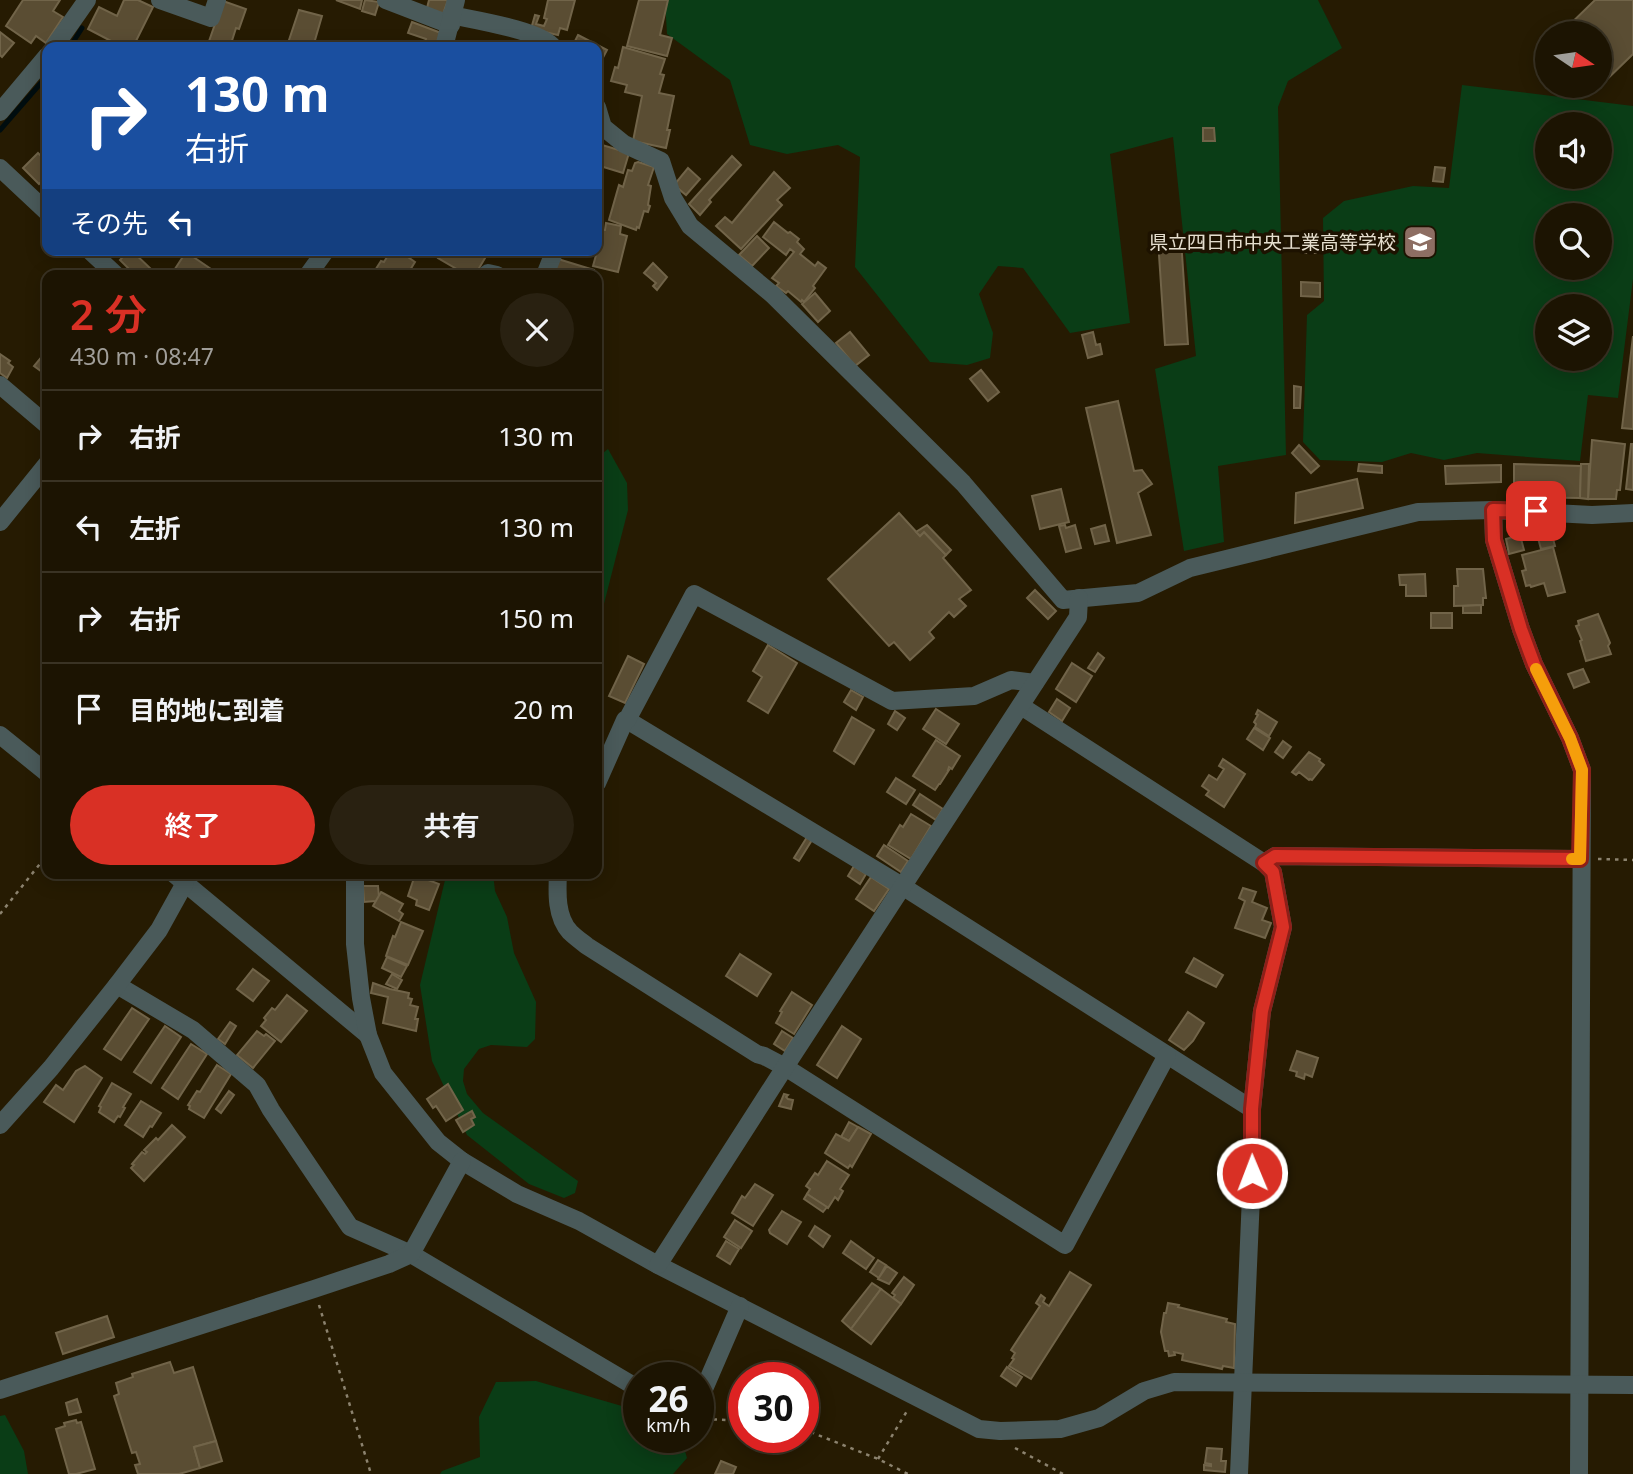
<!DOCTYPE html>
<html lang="ja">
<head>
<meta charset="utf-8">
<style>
  :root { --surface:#1c1402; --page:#292111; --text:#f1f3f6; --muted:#a09e99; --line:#3a3324; --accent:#d93025 }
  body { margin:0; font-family:"Noto Sans","Noto Sans JP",sans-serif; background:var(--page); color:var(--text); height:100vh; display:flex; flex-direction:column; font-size:26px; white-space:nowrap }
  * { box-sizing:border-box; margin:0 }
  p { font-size:23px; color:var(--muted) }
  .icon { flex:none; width:38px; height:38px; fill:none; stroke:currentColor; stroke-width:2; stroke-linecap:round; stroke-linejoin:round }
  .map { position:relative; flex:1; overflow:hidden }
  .panel { position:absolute; left:42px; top:270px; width:560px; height:609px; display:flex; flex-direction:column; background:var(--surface); border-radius:14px; box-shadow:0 4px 18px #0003,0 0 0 2px var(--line) }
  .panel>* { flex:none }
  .guide { position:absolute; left:42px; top:42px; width:560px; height:214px; border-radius:14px; box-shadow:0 4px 18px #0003,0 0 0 2px var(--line); background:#1a4fa0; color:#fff; overflow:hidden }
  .needle { width:46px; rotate:103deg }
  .fabs { position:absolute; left:1535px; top:21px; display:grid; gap:14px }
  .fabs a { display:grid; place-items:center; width:77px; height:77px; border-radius:50%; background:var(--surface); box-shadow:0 4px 18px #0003,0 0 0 2px var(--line); font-size:35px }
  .speed { position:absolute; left:623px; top:1362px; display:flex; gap:14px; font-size:35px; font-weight:700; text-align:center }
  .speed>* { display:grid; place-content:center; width:91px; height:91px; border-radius:50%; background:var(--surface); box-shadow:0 4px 18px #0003,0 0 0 2px var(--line); line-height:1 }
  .speed small { font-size:18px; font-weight:400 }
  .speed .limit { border:10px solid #d22; background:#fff; color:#111 }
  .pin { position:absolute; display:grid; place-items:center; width:60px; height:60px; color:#fff; margin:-30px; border-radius:14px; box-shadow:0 4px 10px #0006 }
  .me { position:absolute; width:77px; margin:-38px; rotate:359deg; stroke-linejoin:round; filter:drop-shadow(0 0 5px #0008) }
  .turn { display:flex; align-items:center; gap:24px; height:147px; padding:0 28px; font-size:32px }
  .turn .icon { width:91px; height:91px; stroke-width:2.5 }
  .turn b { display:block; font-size:49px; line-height:60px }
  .then { display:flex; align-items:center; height:66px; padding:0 28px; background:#0003; gap:14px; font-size:26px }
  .round { display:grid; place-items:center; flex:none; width:74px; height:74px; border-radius:37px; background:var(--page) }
  .overview { display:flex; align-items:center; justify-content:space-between; height:119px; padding:0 28px }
  h1 { font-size:42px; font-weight:600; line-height:52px; color:var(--accent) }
  .button { display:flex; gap:14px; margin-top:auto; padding:14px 28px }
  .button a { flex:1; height:80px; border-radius:42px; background:var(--accent); color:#fff; font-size:28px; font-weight:600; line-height:80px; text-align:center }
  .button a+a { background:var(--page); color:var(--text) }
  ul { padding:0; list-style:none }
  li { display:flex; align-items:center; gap:21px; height:91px; padding:0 28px; border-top:2px solid var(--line) }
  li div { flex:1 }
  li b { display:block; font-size:26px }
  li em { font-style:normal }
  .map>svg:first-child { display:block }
  .green { fill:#0a3d16; fill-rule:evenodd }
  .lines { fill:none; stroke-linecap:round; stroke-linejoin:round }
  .stream { stroke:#000d0f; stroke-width:5 }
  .building { fill:#5a4d33; stroke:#716449; stroke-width:2 }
  .path { stroke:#8c836f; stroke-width:2.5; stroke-dasharray:3.5 5; stroke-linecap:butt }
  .minor { stroke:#4a5a5a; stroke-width:18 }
  .route-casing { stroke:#8d1f18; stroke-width:18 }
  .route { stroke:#d93025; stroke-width:12 }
  .slow { stroke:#f59e0b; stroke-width:12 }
  .labels { text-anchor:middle; stroke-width:7; stroke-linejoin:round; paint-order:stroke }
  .poi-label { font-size:19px; fill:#e5dece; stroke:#1d1200; text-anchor:end }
</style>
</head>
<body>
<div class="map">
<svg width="1633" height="1474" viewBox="0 0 1633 1474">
  <rect width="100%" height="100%" fill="#261b02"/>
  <g class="green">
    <path d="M665 0H1318L1342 48 1288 81 1278 107 1286 455 1218 466 1224 542 1184 551 1155 369 1196 356 1173 137 1110 154 1130 323 1070 333 1023 268 998 266 979 294 993 333 990 358 967 365 930 362 855 267 860 157 838 145 787 154 750 145 730 80 667 34Z"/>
    <path d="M1462 85 1633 106V279L1618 398 1588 395 1580 461 1477 453 1444 460 1411 453 1382 462 1320 460 1303 442 1307 315 1324 301 1323 218 1344 201 1413 186 1449 188ZM1547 124H1600V177H1547ZM1547 215H1600V268H1547ZM1547 306H1600V359H1547Z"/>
    <path d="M608 449 627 483 628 510 597 631V458Z"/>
    <path d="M444 873H493L495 891 507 917 514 953 536 1002 535 1039 527 1047 491 1045 479 1049 464 1069 463 1081 467 1094 483 1113 578 1181 575 1193 564 1198 529 1184 467 1135 432 1061 420 985 445 880Z"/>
    <path d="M536 1381 639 1411V1437H681L687 1458 673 1474H440L442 1471 480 1457 479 1417 496 1382Z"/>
    <path d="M5 1415 24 1451 28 1474H0V1416Z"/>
  </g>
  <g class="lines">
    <g class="stream">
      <path d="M70 47 82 28"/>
      <path d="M0 130 47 76"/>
    </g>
  </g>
  <g class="building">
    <path d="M23 0H60L53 11 63 17 46 43 36 36 31 43 6 26Z"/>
    <path d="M124 0H138L153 7 133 47H112L111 46 113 42 88 29 99 7 117 16Z"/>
    <path d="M336 0H362L360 9Z"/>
    <path d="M365 0 379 2 375 15 362 11Z"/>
    <path d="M429 0H448L443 14 427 8Z"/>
    <path d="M548 0H575L567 30 560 28 558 35 531 29 535 15 539 16 536 24 544 26 547 19 544 18Z"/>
    <path d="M639 0H668L660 35 672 38 667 56 627 46Z"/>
    <path d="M1595 0H1633V54L1599 87 1600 33H1561Z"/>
    <path d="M223 1 246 9 239 29 236 28 230 47H207Z"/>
    <path d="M299 10 322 16 313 47H302L288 43Z"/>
    <path d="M412 22 441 33 438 47H424L426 39 408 33Z"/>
    <path d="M0 32 14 43 2 57 0 55Z"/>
    <path d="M578 35 607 50 597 69V47H572Z"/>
    <path d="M623 47 665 59 660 74 664 75 659 93 674 96 667 130H670L666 148 633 141 642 96 625 92 627 85 611 81 615 67 618 68Z"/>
    <path d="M1203 128H1214L1215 141H1203Z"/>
    <path d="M602 145 629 153 623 173 597 165Z"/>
    <path d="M38 153 47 162V176L39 184 23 168Z"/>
    <path d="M732 156 741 165 709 200 711 202 700 215 689 204Z"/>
    <path d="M638 162 654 167 648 185 651 186 648 205 650 206 648 212 644 211 639 228 637 227 636 230 609 220 619 185 623 187 628 170 632 171 635 163Z"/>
    <path d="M1435 167 1445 168 1443 182 1433 181Z"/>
    <path d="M688 168 700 179 686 195 674 185Z"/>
    <path d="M774 172 790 188 777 200 782 205 741 249 716 226 725 217 732 223Z"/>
    <path d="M774 222 788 233 790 232 799 239 797 242 804 249 800 254 815 266 818 262 826 268 813 286 815 288 804 302 802 300 801 302 788 291 786 293 776 286 779 283 772 278 794 252 790 249 786 255 763 237Z"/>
    <path d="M606 223 621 226 620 234 627 236 618 272 593 266 603 230H605Z"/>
    <path d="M757 236 769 248 752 266 739 255Z"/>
    <path d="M1302 238 1321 239 1320 253H1302Z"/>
    <path d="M1181 239 1188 344 1165 345 1158 240Z"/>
    <path d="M129 250H131L151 269 146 275H135L120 260Z"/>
    <path d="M391 250H398L415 262 407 275H376L374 272 381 261 384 262Z"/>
    <path d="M442 250H487L488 253 475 275H467L438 258Z"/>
    <path d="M186 252 211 269 207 275H171Z"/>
    <path d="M558 259 594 270 593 275H563L554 272Z"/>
    <path d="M653 263 667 277 657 290 653 286 656 283 644 273Z"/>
    <path d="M1301 282 1320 283V297L1301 296Z"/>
    <path d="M815 293 830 311 818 322 802 304Z"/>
    <path d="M850 332 869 355 855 366 836 343Z"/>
    <path d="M1093 332 1096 345 1100 344 1102 354 1088 358 1082 335Z"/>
    <path d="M1633 336V429L1622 428Z"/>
    <path d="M0 354 10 361 8 363 13 367 7 378 0 373Z"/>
    <path d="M44 354 47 357V371L45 374 34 366Z"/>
    <path d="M981 370 999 392 988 401 970 379Z"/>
    <path d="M1294 386 1301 387 1300 408H1294Z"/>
    <path d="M1118 401 1134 471 1142 470 1152 484 1138 493 1151 535 1117 543 1086 408Z"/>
    <path d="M1592 440 1625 444 1620 490H1617L1616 499H1588Z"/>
    <path d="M1631 444H1633V490L1626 489Z"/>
    <path d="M1299 445 1319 466 1311 473 1292 453Z"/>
    <path d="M1359 464 1382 466V473L1358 471Z"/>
    <path d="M1514 464 1581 466 1580 498 1514 497Z"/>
    <path d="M1581 464H1589L1588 499 1580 498Z"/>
    <path d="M1501 465V482L1446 484 1445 466Z"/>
    <path d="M1357 479 1363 508 1295 523 1296 493Z"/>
    <path d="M1061 489 1069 522 1040 529 1032 496Z"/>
    <path d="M899 513 920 536 924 532 946 555 943 558 971 590 959 599 966 606 954 617 949 612 929 632 934 638 910 660 894 642 889 646 828 579Z"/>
    <path d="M927 525 951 550 946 555 924 532 920 536 916 532Z"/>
    <path d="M1065 525 1066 528 1075 525 1081 548 1066 552 1059 526Z"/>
    <path d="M1105 525 1109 541 1095 544 1091 529Z"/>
    <path d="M1520 535 1524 550 1509 554 1506 539Z"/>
    <path d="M1552 535 1555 546 1541 549 1538 538Z"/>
    <path d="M1553 547 1565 592 1548 596 1544 583 1531 587 1530 585 1526 586 1522 571 1526 570 1522 555Z"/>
    <path d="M1457 569H1483L1486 598H1483V605L1454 606V586H1458Z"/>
    <path d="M1425 574 1426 596H1406V585H1400L1399 575Z"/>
    <path d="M1035 590 1056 611 1048 619 1027 598Z"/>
    <path d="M1481 605V613H1463V606Z"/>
    <rect x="1431" y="613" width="21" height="15"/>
    <path d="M1598 614 1610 643 1608 646 1611 654 1586 661 1580 641 1582 640 1576 626 1579 625 1578 621Z"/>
    <path d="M768 645 797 663 768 713 748 701 762 677 753 671Z"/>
    <path d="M1098 653 1104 658 1095 672 1088 668Z"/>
    <path d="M628 656 644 664 625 703 609 696Z"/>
    <path d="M1072 663 1092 676 1076 702 1056 689Z"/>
    <path d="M1583 669 1589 682 1574 688 1568 674Z"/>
    <path d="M851 690 863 697 856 710 844 702Z"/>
    <path d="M1057 699 1070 708 1062 721 1049 712Z"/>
    <path d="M936 709 959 724 946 744 923 729Z"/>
    <path d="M1258 710 1277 722 1269 736 1255 727 1256 724 1254 722 1258 715 1256 714Z"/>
    <path d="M895 711 905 718 897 730 888 724Z"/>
    <path d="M852 717 874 730 854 764 834 751Z"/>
    <path d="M1254 728 1270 738 1263 750 1247 739Z"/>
    <path d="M936 740 960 756 952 769 949 767 948 770H949L940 784H939L935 790 913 776Z"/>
    <path d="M1283 741 1291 747 1283 758 1275 752Z"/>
    <path d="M1309 752 1320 759 1319 761 1324 765 1312 780 1310 779 1309 780 1299 772 1296 775 1292 772Z"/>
    <path d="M1223 759 1245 774 1224 807 1206 795 1209 791 1202 786 1209 775 1217 780 1224 769 1219 766Z"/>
    <path d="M896 778 915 790 906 804 887 792Z"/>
    <path d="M920 794 943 809 936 820 913 805Z"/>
    <path d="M911 814 931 826 911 859 888 845 900 825 903 827Z"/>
    <path d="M807 837 812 840 799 861 794 858Z"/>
    <path d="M884 845 908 861 901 872 877 856Z"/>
    <path d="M854 866 866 874 860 884 848 876Z"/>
    <path d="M415 875 439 884 429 910 416 905 417 900 408 896Z"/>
    <path d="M871 877 889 889 874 911 856 899Z"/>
    <path d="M363 886H378L379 897 376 901 364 902Z"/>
    <path d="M1243 888 1256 892 1252 902 1267 908 1262 920 1271 923 1265 938 1235 928 1245 901 1239 898Z"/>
    <path d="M381 892 403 904 399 911 403 914 399 921 373 906Z"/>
    <path d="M401 922 423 931 408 965 386 956 393 936 395 937Z"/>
    <path d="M740 954 771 974 757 996 726 976Z"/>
    <path d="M387 957 407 966 401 977 382 968Z"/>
    <path d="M1194 958 1223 975 1216 987 1186 972Z"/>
    <path d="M253 969 269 981 253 1001 237 989Z"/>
    <path d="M392 974 402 980 397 989 386 984Z"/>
    <path d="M373 983 390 989 409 993 408 998 412 999 410 1005 418 1007 415 1019H418L416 1031 383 1023 388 997 371 993Z"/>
    <path d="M792 992 812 1005 794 1034 776 1023 782 1012 780 1011Z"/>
    <path d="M287 995 307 1011 281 1042 261 1026 266 1020 264 1018 272 1008 275 1010Z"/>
    <path d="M132 1008 149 1019 121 1060 104 1049Z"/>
    <path d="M1188 1012 1204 1023 1193 1041 1184 1050 1169 1040Z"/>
    <path d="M230 1022 236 1026 225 1044 218 1039Z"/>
    <path d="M165 1026 181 1037 151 1083 134 1072Z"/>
    <path d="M842 1026 861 1039 837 1078 817 1065Z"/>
    <path d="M257 1031 264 1036 266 1034 275 1041 253 1068 237 1055Z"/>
    <path d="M782 1031 793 1038 785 1051 774 1044Z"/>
    <path d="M191 1044 207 1054 178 1099 162 1088Z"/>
    <path d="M1297 1051 1318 1058 1312 1077 1305 1074 1304 1079 1296 1076 1297 1072 1290 1070Z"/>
    <path d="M217 1065 231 1074 204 1118 189 1109 190 1106 188 1105 197 1091 200 1092Z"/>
    <path d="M85 1066 102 1078 74 1122 44 1102 56 1085 63 1090 76 1071Z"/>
    <path d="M112 1083 131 1094 123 1107 125 1108 120 1117 118 1116 114 1122 99 1112 101 1107 99 1106Z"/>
    <path d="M448 1084 463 1110 446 1121 436 1106 433 1108 427 1099Z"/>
    <path d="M229 1091 234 1095 221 1113 216 1109Z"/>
    <path d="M784 1094 788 1095 786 1097 788 1099 793 1100 791 1109 779 1106Z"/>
    <path d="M141 1101 161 1113 152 1127 150 1126 143 1137 125 1125Z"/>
    <path d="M472 1111 475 1117 471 1119 474 1125 463 1132 456 1120Z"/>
    <path d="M849 1122 858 1127 849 1141 841 1137Z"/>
    <path d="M172 1125 185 1137 144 1181 131 1168 134 1165 132 1164 142 1152 145 1154 147 1152 144 1150 156 1138 158 1140Z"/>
    <path d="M858 1127 871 1134 852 1167 850 1165 848 1168 825 1153 836 1134 849 1141Z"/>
    <path d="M827 1161 849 1175 840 1189 843 1191 838 1200 835 1197 828 1208 807 1194 810 1189 806 1186 815 1173 818 1175Z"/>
    <path d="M755 1184 773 1195 753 1226 732 1213 742 1196 745 1198Z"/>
    <path d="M807 1194 827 1207 823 1212 804 1199Z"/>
    <path d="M782 1211 801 1222 787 1244 770 1233 769 1230Z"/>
    <path d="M735 1220 752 1231 741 1248 724 1237Z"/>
    <path d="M815 1226 830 1236 823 1247 809 1236Z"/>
    <path d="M726 1241 739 1249 730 1264 717 1256Z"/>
    <path d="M851 1241 874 1258 866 1269 843 1253Z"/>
    <path d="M878 1260 886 1265 879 1278 870 1272Z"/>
    <path d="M887 1266 897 1273 889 1284 878 1279Z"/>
    <path d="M1070 1272 1091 1285 1031 1379 1009 1366 1014 1359 1012 1358 1015 1353 1011 1350 1040 1306 1036 1303 1041 1295 1045 1298 1043 1302 1049 1306Z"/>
    <path d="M904 1277 914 1285 901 1304 893 1298 895 1295 892 1293Z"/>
    <path d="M872 1283 881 1289 851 1329 842 1321Z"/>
    <path d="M881 1289 901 1304 871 1344 851 1329Z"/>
    <path d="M1168 1303 1179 1305 1178 1307 1227 1319 1226 1322 1235 1324 1234 1368 1223 1366 1222 1369 1182 1360 1183 1354 1174 1352 1175 1355 1169 1356 1168 1351H1165L1161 1332 1164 1313H1166Z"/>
    <path d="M107 1316 114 1337 63 1354 56 1333Z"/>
    <path d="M170 1362 174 1373 193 1367 216 1441 194 1447 200 1468 179 1474H138L135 1465 140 1464 136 1452 132 1453 114 1396 119 1394 116 1383 133 1377 132 1374Z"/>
    <path d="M1007 1367 1022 1377 1016 1386 1001 1376Z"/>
    <path d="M77 1399 81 1412 69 1415 66 1403Z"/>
    <path d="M76 1420 77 1423 81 1422 95 1469 76 1474H69L56 1429 65 1426 64 1423Z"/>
    <path d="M216 1441 222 1461 200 1468 194 1447Z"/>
    <path d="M1207 1448 1222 1449 1221 1461H1226L1225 1472 1204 1470V1465L1211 1466V1464L1205 1463Z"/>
    <path d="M721 1461 736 1467 733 1474H715Z"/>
  </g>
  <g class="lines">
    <g class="path">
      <path d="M1598 859 1633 860"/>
      <path d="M0 914 47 855"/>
      <path d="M319 1305 371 1474"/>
      <path d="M705 1419 744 1421"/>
      <path d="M803 1429 878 1459 908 1474"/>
      <path d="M1015 1448 1063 1474"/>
      <path d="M878 1459 907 1411"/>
    </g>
    <g class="minor">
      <path d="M160 0 211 18 217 0"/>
      <path d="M386 0 451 25"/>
      <path d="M451 15C474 20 540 30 553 47"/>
      <path d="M54 47 87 0"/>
      <path d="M444 47 456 0"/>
      <path d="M597 107 603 127 624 144 661 161 673 198 690 226 773 295 963 483 1063 600 1138 593 1190 568 1418 512 1493 510 1592 515 1633 513"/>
      <path d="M0 112 47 56"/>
      <path d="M0 168 47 212"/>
      <path d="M89 250 116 275"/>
      <path d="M308 275 326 250"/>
      <path d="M486 275 488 273 497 275"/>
      <path d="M545 275 555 250"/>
      <path d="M0 385 47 425"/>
      <path d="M1493 510 1494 540 1521 629 1534 664 1570 738 1582 770 1579 1474"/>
      <path d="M0 522 47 464"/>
      <path d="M1021 706 1264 863 1273 872 1283 927 1262 1011 1252 1109V1173L1239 1474"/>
      <path d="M627 720 902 886 1252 1109"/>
      <path d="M0 735 47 773"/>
      <path d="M597 783 625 720H627L694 594 892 701 974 696 1011 680 1035 683"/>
      <path d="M1264 863 1275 856 1580 859"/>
      <path d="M173 873 368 1035"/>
      <path d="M355 873V944L361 998 368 1035 383 1073 438 1142 462 1161 517 1194 579 1221 658 1265 979 1429 1000 1431 1060 1429 1099 1418 1144 1391 1174 1382 1633 1385"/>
      <path d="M558 873C557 893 556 917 570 932 575 937 582 942 587 946L757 1054 764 1056 785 1067 1065 1245 1167 1055"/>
      <path d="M117 985 193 1030 257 1085 271 1110 350 1227 411 1254 639 1389"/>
      <path d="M0 1125 51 1068 117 985 159 930 185 883"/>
      <path d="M658 1265 785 1067 1078 617 1079 598"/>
      <path d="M0 1390 314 1289 389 1264 411 1254 462 1161"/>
      <path d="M698 1403 740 1306"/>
    </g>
  </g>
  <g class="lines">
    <g class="route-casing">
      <path id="route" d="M1252 1173V1109L1262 1011 1283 927 1273 872 1264 863 1275 856 1580 859 1582 770 1570 738 1534 664 1521 629 1494 540 1493 510 1536 511"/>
    </g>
    <use href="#route" class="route"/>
    <path class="slow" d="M1536 669 1570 738 1582 770 1580 859H1572"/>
  </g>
  <defs>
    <g id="school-square" transform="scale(1.75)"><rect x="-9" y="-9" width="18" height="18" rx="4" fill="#8d6e63" stroke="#1d1200"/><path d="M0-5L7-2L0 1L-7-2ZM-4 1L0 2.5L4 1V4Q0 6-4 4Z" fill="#fff"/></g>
  </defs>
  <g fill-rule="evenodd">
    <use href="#school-square" x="1420" y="242"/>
  </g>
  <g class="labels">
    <g class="poi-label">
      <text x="1396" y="249">県立四日市中央工業高等学校</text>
    </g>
  </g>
</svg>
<div class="fabs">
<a><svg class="needle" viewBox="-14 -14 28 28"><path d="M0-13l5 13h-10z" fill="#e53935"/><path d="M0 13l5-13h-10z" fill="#a09e99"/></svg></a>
<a><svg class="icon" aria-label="sound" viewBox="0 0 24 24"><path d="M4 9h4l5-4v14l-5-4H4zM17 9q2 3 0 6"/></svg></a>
<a><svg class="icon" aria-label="search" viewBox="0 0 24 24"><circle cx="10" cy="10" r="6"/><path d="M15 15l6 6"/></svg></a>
<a><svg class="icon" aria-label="layers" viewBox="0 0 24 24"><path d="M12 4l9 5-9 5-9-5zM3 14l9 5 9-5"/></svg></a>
</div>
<div class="speed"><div>26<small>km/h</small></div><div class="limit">30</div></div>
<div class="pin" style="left:1536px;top:511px;background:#d93025"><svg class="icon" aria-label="arrive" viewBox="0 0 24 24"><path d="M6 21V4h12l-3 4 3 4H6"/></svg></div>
<svg class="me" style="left:1252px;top:1173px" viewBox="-20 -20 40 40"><circle r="17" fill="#d93025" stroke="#fff" stroke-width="3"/><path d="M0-11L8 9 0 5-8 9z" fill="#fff"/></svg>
<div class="guide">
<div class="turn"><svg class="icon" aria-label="right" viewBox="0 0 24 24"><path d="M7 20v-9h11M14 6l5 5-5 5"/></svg><div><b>130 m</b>右折</div></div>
<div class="then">その先<svg class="icon" aria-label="left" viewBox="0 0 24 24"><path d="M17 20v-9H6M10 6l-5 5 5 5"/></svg></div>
</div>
<section class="panel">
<div class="overview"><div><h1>2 分</h1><p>430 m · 08:47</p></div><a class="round"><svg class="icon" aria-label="close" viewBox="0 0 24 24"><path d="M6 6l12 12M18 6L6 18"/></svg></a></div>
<ul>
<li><svg class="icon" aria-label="right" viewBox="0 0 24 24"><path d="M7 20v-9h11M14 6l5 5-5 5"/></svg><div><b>右折</b></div><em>130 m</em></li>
<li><svg class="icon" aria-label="left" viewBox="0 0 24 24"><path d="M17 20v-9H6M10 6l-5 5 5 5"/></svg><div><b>左折</b></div><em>130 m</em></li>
<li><svg class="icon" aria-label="right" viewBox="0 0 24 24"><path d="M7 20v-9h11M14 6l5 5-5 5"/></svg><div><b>右折</b></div><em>150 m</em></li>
<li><svg class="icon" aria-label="arrive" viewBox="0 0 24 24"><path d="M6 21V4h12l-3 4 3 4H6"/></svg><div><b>目的地に到着</b></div><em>20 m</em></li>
</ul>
<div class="button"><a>終了</a><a>共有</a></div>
</section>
</div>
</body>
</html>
